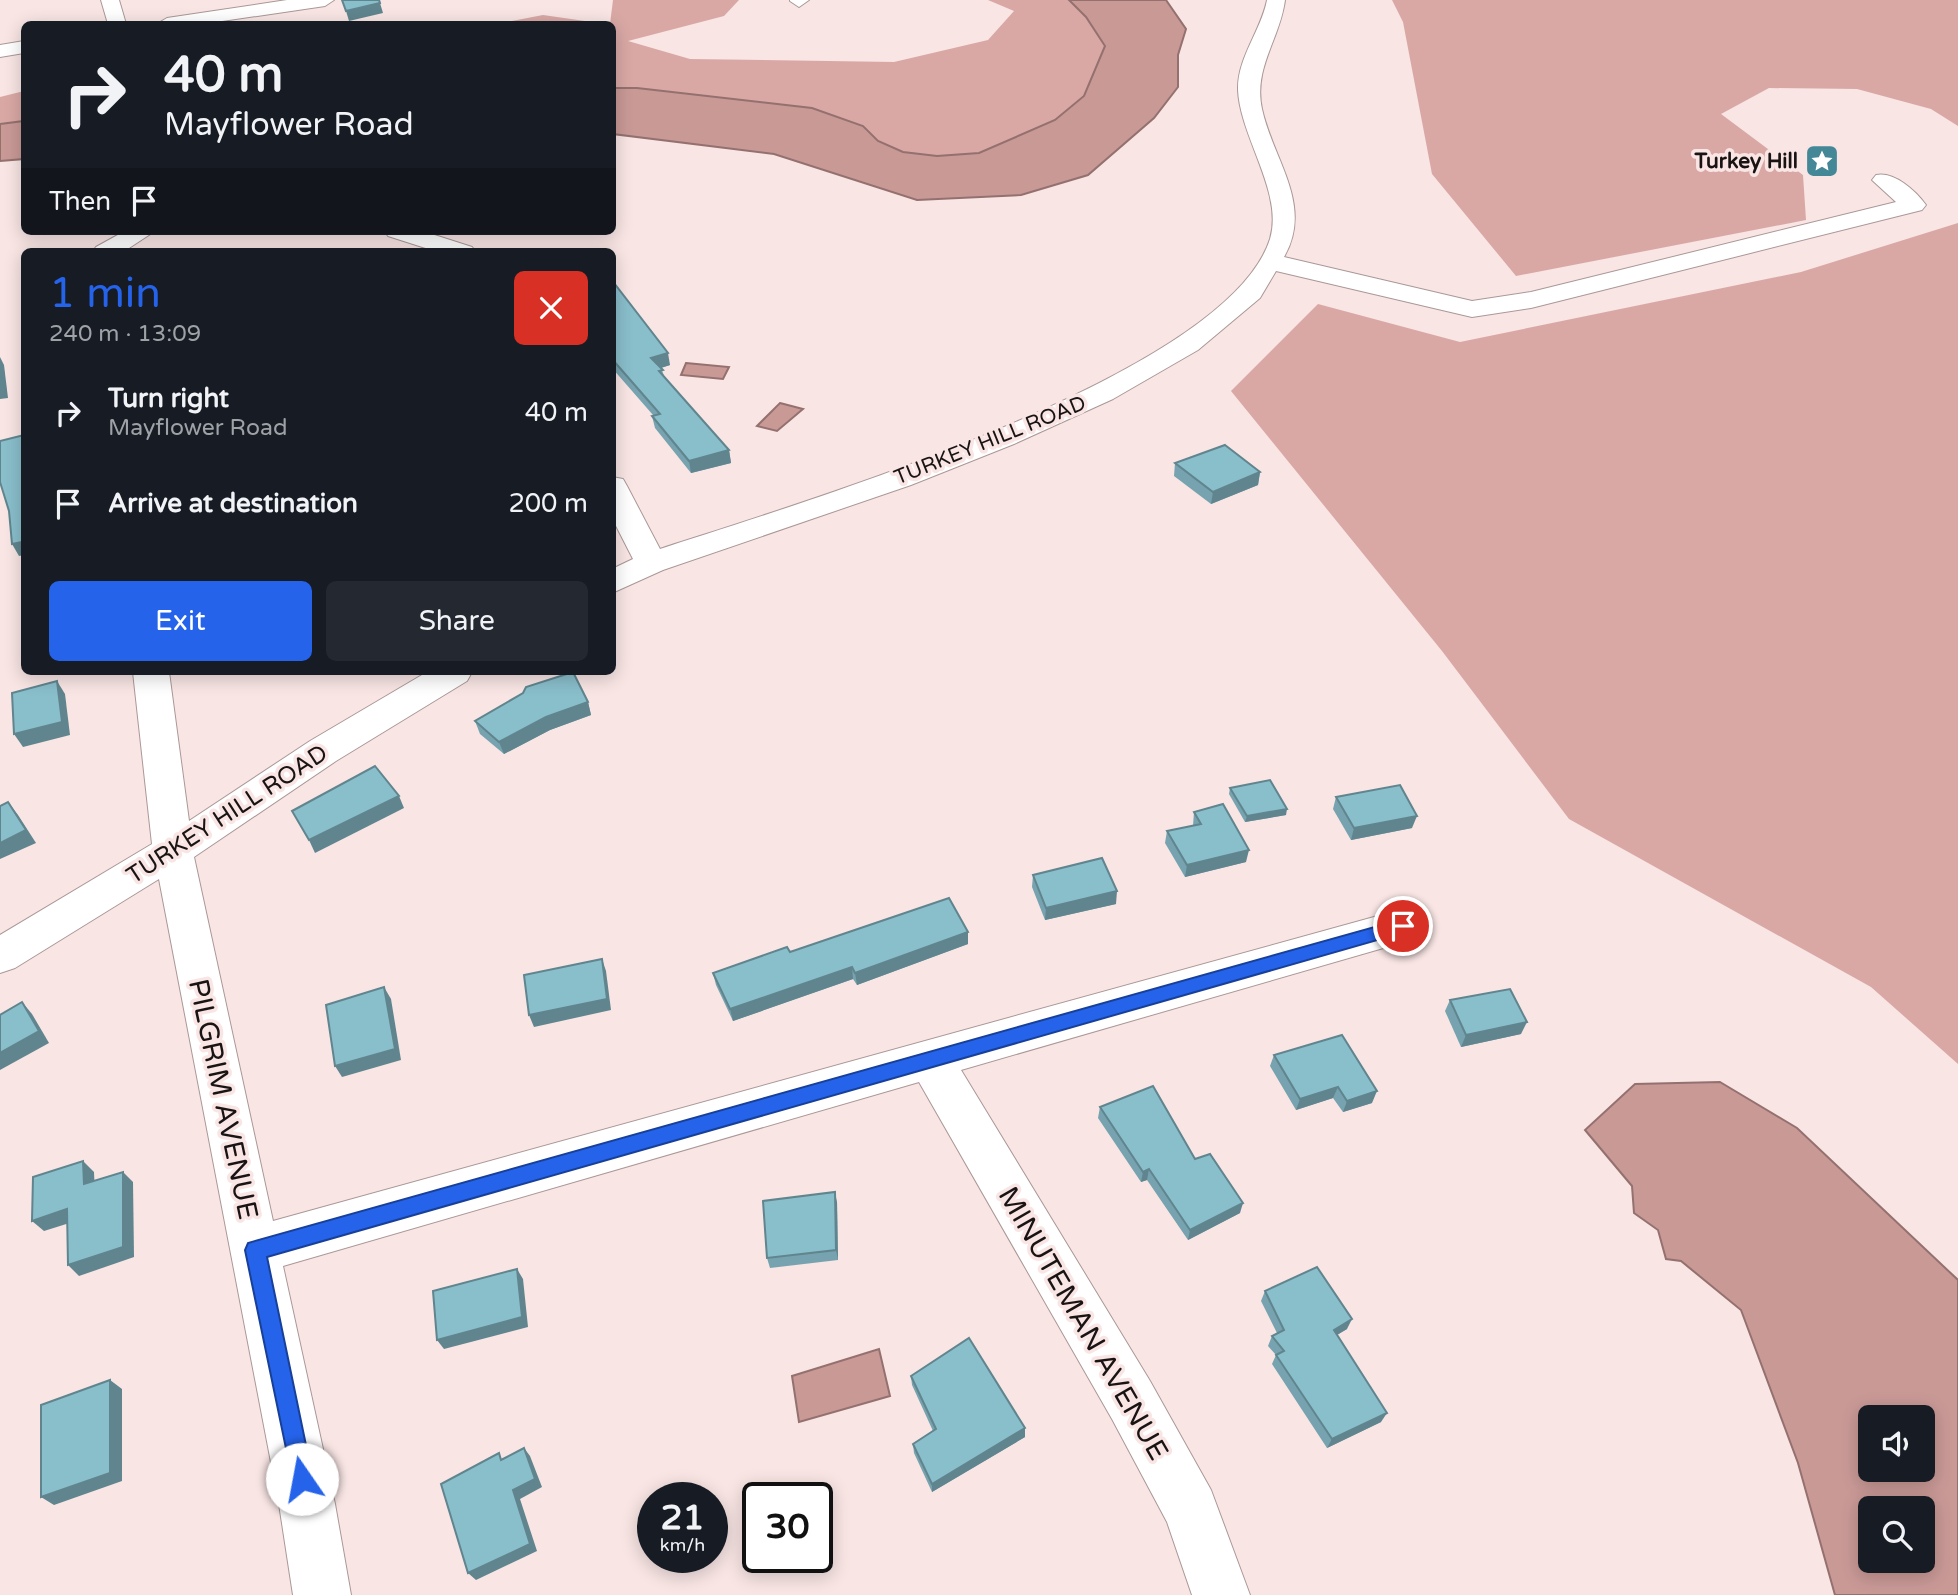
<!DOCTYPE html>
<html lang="en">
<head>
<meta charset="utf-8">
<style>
  :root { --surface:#171b24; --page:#242831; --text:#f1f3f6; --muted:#9ea1a6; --accent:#2563eb }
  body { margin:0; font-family:"Varela Round",sans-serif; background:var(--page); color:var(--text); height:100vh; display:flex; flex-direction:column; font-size:26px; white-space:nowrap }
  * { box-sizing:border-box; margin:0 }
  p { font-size:23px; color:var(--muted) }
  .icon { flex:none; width:38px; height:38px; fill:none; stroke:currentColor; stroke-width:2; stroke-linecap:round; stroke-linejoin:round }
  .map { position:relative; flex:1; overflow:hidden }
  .drawer { position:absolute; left:21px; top:248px; width:595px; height:427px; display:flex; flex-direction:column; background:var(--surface); border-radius:10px; box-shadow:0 4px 18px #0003 }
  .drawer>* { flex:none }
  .top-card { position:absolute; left:21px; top:21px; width:595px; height:214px; border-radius:10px; box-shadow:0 4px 18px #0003; background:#171b24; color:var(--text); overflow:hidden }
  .buttons { position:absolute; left:1858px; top:1405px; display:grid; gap:14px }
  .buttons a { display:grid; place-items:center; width:77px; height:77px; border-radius:10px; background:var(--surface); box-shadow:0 4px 18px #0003; font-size:35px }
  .speed { position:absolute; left:637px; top:1482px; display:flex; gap:14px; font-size:35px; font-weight:700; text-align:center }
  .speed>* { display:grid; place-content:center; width:91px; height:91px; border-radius:50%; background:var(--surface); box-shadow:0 4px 18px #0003; line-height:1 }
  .speed small { font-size:18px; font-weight:400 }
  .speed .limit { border:4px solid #111; border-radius:10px; background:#fff; color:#111 }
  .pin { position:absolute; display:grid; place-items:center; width:60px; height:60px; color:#fff; margin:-30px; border:4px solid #fff; border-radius:50%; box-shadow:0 2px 7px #0007 }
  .me { position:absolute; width:77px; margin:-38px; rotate:348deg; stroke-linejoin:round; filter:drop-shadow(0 0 5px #0008) }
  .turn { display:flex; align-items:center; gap:24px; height:147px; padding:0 28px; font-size:32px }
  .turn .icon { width:91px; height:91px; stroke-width:2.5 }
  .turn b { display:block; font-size:49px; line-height:60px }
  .then { display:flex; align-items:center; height:66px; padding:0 28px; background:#0003; gap:14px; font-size:26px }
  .round { display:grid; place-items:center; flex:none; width:74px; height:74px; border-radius:10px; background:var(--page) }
  .headline { display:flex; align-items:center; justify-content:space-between; height:119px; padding:0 28px }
  h1 { font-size:42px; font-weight:600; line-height:52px; color:var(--accent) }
  .primary-button { display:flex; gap:14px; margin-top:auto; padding:14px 28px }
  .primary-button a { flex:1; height:80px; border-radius:10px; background:var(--accent); color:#fff; font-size:28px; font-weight:600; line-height:80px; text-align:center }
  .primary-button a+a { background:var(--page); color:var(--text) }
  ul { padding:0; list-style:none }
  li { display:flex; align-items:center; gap:21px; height:91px; padding:0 28px }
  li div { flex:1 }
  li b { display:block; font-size:26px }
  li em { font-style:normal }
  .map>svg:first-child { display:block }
  .forest { fill:#d9a8a5 }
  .water { fill:#c99996; stroke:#94716f; stroke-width:2; fill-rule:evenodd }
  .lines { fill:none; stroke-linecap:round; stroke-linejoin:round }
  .minor-casing { stroke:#aa9897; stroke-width:2 }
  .minor { fill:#fff; fill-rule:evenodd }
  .wall { fill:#76a3af }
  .shaded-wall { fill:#60858e }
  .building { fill:#89becb; stroke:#60858e; stroke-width:2 }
  .route { fill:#2563eb; stroke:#184099; stroke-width:2 }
  .labels { text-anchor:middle; stroke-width:7; stroke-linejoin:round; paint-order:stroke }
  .far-poi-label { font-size:21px; font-weight:bold; fill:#191313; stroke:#f8e5e4; text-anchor:end }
  .far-street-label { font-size:21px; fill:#191313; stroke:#f8e5e4 }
  .street-label { font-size:24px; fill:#191313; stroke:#f8e5e4 }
  .near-street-label { font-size:28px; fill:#191313; stroke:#f8e5e4 }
</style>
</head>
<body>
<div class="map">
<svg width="1958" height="1595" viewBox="0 0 1958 1595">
  <rect width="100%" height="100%" fill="#f8e5e4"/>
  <g class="forest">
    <path d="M613 0H739L724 16 628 41 690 59 894 62 988 40 1014 11 988 0H1069L1086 17 1105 47 1084 96 1055 120 979 153 937 156 903 152 878 141 863 126 812 108 613 88 612 24H610Z"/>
    <path d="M1392 0H1958V126L1931 109 1857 89 1769 88 1721 114 1803 175 1806 220 1516 276 1432 174 1403 22Z"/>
    <path d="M543 15 606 24H496Z"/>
    <path d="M24 91V121L0 124V97Z"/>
    <path d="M1958 223V1064L1871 987 1569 819 1442 651 1231 391 1318 304 1460 342 1801 272Z"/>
  </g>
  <g class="water">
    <path d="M1069 0H1166L1186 29 1178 55V87L1154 118 1088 175 1021 195 917 200 774 154 613 134V88H637L812 108 863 126 878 141 903 152 937 156 979 153 1055 120 1084 96 1105 46 1086 17Z"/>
    <path d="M24 121V159L0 161V124Z"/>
    <path d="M686 363 729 367 723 379 681 375Z"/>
    <path d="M780 403 803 409 777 431 757 426Z"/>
    <path d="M1720 1082 1797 1128 1958 1280V1595H1835L1798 1463 1741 1310 1681 1261 1666 1259 1658 1230 1634 1213 1632 1186 1585 1130 1635 1084ZM1871 1418H1923V1470H1871ZM1871 1508H1923V1561H1871Z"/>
    <path d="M879 1349 890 1396 799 1422 792 1376Z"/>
  </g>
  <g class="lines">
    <g class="minor-casing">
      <g id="minor">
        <path d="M101 0H119L126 24H108Z"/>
        <path d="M287 0H334L325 6 202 24H157L167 18Z"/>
        <path d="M809 0 799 7 790 1V0Z"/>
        <path d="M1267 0H1285C1280 39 1253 68 1262 109 1273 160 1314 205 1284 257L1472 301 1531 292 1896 202 1872 180 1876 175C1894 171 1916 191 1926 205L1922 210 1531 308 1472 317 1276 271 1260 298 1198 350 1113 399 1014 444 911 485 663 570 612 593V569L633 559 612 518V477L623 479 627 486 660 549C794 505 1226 377 1270 239 1284 193 1240 137 1238 90 1237 58 1261 31 1267 0Z"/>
        <path d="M24 41V53L0 57V45Z"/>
        <path d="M125 231H155L123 252H92L96 247Z"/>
        <path d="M385 231H422L472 247 476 252H438L388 236Z"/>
        <path d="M133 672H169L189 821 310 741 427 672H472L467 681 336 761 194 857 273 1221 1403 909 1418 914 1424 926 1418 938 961 1070 1150 1381 1211 1490 1250 1595H1192L1167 1522 1112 1419 919 1082 283 1266 335 1504 351 1595H293L279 1504 159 879 15 968 0 973V935L152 844Z"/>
      </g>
    </g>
    <use href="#minor" class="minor"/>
  </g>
  <g class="wall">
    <path d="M612 283 670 365 661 368 665 378 729 450 731 463 691 473 655 428 652 416 653 415 612 368Z"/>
    <path d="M1175 463 1260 472 1258 485 1211 504 1174 476Z"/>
    <path d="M588 702 591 715 550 730 504 754 480 734 475 721Z"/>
    <path d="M1230 788 1286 815 1245 822 1229 794Z"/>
    <path d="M1336 797 1412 828 1351 840 1333 809Z"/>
    <path d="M1194 812 1246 862 1185 877 1165 843 1167 831 1193 826Z"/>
    <path d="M1033 875 1116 904 1045 920 1032 887Z"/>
    <path d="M968 944 857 985 853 979 733 1021 716 985 713 973 790 952Z"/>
    <path d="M1450 1000 1521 1034 1461 1047 1445 1011Z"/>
    <path d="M1274 1055 1372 1103 1343 1112 1333 1098 1296 1110 1270 1066Z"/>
    <path d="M1100 1107 1195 1159 1240 1213 1188 1240 1147 1180 1141 1182 1098 1118Z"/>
    <path d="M837 1202 838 1260 770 1268 767 1258Z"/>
    <path d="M1265 1291 1347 1329 1337 1335 1381 1422 1327 1448 1272 1364 1276 1355 1268 1346 1272 1336 1277 1333 1261 1301Z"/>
    <path d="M911 1376 1025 1437 932 1492 914 1453 913 1444 933 1431 912 1385Z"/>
  </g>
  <g class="shaded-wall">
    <path d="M380 3 383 13 349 21 346 11Z"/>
    <path d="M668 353 670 365 654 370 651 358Z"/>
    <path d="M0 357 4 365 8 398 0 399Z"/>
    <path d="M729 450 731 463 691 473 689 461Z"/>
    <path d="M1260 472 1258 485 1211 504 1213 492Z"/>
    <path d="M22 542 24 555 19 556 12 544Z"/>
    <path d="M57 681 65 694 70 735 23 747 14 734Z"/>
    <path d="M588 702 591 715 550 730 504 754 499 742 546 717Z"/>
    <path d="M399 796 404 808 315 853 309 840Z"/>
    <path d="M8 802 18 815 36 843 0 859V843Z"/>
    <path d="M1287 809 1286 815 1245 822 1247 816Z"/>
    <path d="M1417 816 1412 828 1351 840 1354 828Z"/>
    <path d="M1249 850 1246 862 1185 877 1187 865Z"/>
    <path d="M1117 891 1116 904 1045 920 1046 908Z"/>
    <path d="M968 932V944L857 985 855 973Z"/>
    <path d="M602 959 606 971 611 1010 534 1027 529 1015Z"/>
    <path d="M852 967 853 979 733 1021 730 1009Z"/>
    <path d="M384 987 391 999 401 1060 342 1077 335 1066Z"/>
    <path d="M22 1002 32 1014 49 1043 0 1070V1053Z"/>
    <path d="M1527 1022 1521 1034 1461 1047 1466 1035Z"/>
    <path d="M1338 1087 1333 1098 1296 1110 1300 1099Z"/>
    <path d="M1377 1091 1372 1103 1343 1112 1347 1101Z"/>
    <path d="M83 1161 94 1172 95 1195 84 1184Z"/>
    <path d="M1149 1169 1147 1180 1141 1182 1143 1172Z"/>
    <path d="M123 1172 133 1182 134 1257 79 1276 68 1265Z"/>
    <path d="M835 1192 837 1202 838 1260 836 1250Z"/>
    <path d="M1243 1203 1240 1213 1188 1240 1190 1230Z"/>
    <path d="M67 1209 79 1220 44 1231 32 1221Z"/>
    <path d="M517 1269 523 1279 528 1327 444 1349 437 1340Z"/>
    <path d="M1352 1319 1347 1329 1330 1339 1334 1330Z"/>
    <path d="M110 1380 122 1389V1481L54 1505 41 1497Z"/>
    <path d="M1387 1413 1381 1422 1327 1448 1332 1439Z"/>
    <path d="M1025 1428V1437L932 1492V1484Z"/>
    <path d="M524 1448 530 1456 542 1487 520 1499 537 1551 476 1580 468 1573 513 1490Z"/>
  </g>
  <g class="building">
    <path d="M342 0H379L380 3 346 11Z"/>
    <path d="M612 283H614L668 353 651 358 663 370 659 371 729 450 689 461 652 416 660 414 612 359Z"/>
    <path d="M24 435V582L22 542 12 544 9 511 0 482V441Z"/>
    <path d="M1225 445 1260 472 1213 492 1175 463Z"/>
    <path d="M573 672 588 702 546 717 499 742 475 721 523 693 526 687Z"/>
    <path d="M57 681 62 722 14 734 12 693Z"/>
    <path d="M375 766 399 796 309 840 292 811Z"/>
    <path d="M1270 780 1287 809 1247 816 1230 788Z"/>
    <path d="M1400 785 1417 816 1354 828 1336 797Z"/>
    <path d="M8 802 26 830 0 843V806Z"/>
    <path d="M1223 804 1249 850 1187 865 1167 831 1201 824 1194 812Z"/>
    <path d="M1102 858 1117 891 1046 908 1033 875Z"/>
    <path d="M949 898 968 932 855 973 852 967 730 1009 713 973 787 947 790 952Z"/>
    <path d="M602 959 607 999 529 1015 524 975Z"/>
    <path d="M384 987 395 1049 335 1066 326 1005Z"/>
    <path d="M1510 989 1527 1022 1466 1035 1450 1000Z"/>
    <path d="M22 1002 39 1031 0 1053V1015Z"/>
    <path d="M1342 1035 1377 1091 1347 1101 1338 1087 1300 1099 1274 1055Z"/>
    <path d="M1153 1086 1195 1159 1210 1154 1243 1203 1190 1230 1149 1169 1143 1172 1100 1107Z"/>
    <path d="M83 1161 84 1184 123 1172V1247L68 1265 67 1209 32 1221 33 1177Z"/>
    <path d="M835 1192 836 1250 767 1258 763 1201Z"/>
    <path d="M1317 1267 1352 1319 1334 1330 1387 1413 1332 1439 1276 1355 1284 1351 1272 1336 1284 1330 1265 1291Z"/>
    <path d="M517 1269 522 1317 437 1340 433 1291Z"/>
    <path d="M969 1338 1025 1428 932 1484 913 1444 936 1429 911 1376Z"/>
    <path d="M110 1380V1473L41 1497V1405Z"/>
    <path d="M524 1448 535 1479 513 1490 530 1544 468 1573 441 1484 499 1453 501 1460Z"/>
  </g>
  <path class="route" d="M1403 919 1412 926 1409 931 267 1257 313 1479 310 1487 302 1490 294 1487 245 1250 248 1243Z"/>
  <defs>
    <g id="sight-square" transform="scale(1.75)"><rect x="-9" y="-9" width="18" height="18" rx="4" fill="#448796" stroke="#f8e5e4"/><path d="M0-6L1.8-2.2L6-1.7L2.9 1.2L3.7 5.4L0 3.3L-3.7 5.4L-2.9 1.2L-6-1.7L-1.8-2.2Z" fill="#fff"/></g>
  </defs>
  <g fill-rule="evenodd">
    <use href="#sight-square" x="1822" y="161"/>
  </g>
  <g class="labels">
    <g class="far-poi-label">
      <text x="1798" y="168">Turkey Hill</text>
    </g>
    <g class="far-street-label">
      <text transform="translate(990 440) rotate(-22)" y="7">TURKEY HILL ROAD</text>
    </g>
    <g class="street-label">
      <text transform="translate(227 814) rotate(-33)" y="8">TURKEY HILL ROAD</text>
    </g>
    <g class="near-street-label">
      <text transform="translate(224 1099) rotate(78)" y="10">PILGRIM AVENUE</text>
      <text transform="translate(1084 1323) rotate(60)" y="10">MINUTEMAN AVENUE</text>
    </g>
  </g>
</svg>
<div class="buttons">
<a><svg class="icon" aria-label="sound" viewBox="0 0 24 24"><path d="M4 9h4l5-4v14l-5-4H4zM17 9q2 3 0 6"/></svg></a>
<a><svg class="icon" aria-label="search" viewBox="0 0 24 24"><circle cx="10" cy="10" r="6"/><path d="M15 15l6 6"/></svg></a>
</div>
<div class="speed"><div>21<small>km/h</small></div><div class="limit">30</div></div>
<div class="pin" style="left:1403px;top:926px;background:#d93025"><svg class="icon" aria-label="arrive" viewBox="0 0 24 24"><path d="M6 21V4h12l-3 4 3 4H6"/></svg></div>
<svg class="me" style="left:302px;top:1479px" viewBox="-20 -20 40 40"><circle r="19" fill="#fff"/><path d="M0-13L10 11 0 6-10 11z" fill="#2563eb"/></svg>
<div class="top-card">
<div class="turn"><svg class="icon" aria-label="right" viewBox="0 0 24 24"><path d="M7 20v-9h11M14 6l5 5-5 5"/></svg><div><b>40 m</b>Mayflower Road</div></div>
<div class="then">Then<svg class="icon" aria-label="arrive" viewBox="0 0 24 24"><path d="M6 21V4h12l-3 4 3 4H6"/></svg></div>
</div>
<section class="drawer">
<div class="headline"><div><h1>1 min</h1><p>240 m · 13:09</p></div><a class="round" style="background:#d93025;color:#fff"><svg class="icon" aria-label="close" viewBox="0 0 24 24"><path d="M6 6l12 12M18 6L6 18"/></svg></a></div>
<ul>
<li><svg class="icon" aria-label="right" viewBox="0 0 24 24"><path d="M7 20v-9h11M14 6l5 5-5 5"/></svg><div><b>Turn right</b><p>Mayflower Road</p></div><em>40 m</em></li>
<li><svg class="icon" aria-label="arrive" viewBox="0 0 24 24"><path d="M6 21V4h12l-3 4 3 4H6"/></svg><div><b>Arrive at destination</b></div><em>200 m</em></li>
</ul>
<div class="primary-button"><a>Exit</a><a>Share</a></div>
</section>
</div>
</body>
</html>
